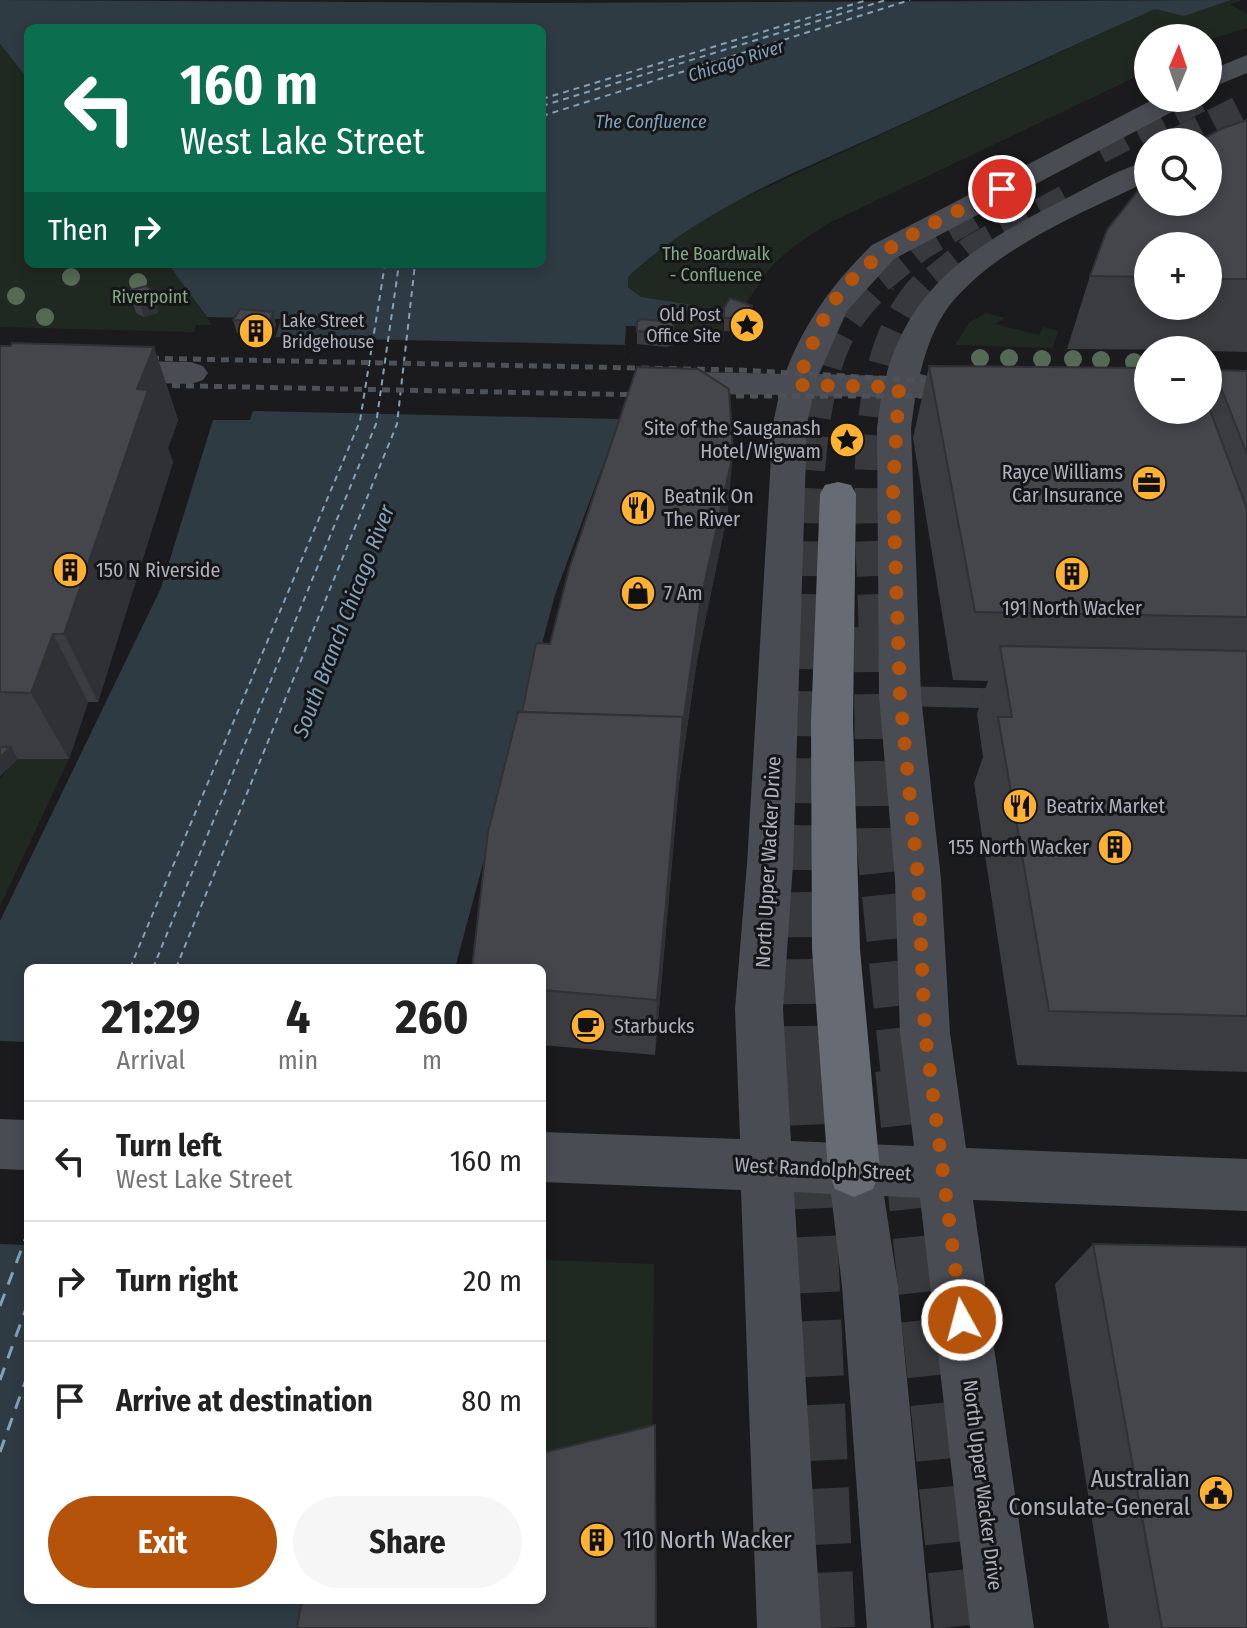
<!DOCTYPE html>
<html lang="en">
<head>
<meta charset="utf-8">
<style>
  :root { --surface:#fff; --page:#f6f6f6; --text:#222; --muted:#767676; --line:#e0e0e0; --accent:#b45309 }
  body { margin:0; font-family:"Fira Sans Condensed",sans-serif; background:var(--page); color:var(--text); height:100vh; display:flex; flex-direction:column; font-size:30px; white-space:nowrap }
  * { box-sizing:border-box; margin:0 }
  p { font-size:26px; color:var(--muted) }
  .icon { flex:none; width:44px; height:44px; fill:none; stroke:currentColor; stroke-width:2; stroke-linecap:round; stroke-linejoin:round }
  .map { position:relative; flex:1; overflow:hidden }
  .drawer { position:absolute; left:24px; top:964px; width:522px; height:640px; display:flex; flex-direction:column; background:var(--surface); border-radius:12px; box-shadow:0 4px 12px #0003 }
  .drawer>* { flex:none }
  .hud { position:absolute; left:24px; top:24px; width:522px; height:244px; border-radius:12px; box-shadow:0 4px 12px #0003; background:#0b6e4f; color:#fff; overflow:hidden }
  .needle { width:52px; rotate:2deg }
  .fabs { position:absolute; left:1134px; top:24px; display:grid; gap:16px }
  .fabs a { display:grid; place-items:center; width:88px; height:88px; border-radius:50%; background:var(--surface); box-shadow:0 4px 12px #0003; font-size:40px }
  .pin { position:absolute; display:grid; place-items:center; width:68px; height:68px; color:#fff; margin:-34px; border:4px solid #fff; border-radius:50%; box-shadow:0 2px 8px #0007 }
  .me { position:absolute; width:88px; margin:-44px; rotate:353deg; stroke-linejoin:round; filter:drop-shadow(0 0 6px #0008) }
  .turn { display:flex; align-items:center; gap:28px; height:168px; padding:0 24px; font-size:36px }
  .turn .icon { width:104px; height:104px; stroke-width:2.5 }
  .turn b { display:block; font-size:56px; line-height:68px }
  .then { display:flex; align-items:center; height:76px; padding:0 24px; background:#0003; gap:16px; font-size:30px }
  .eta { display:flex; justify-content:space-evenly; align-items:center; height:136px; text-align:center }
  .eta b { font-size:48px; font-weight:700; line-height:56px }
  .action { display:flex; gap:16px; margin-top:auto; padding:16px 24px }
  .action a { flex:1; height:92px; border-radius:48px; background:var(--accent); color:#fff; font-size:32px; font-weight:700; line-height:92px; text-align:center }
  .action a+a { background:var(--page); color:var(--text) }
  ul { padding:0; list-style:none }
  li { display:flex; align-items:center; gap:24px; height:120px; padding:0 24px; border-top:2px solid var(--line) }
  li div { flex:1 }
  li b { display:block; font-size:30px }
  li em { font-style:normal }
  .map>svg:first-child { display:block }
  .green { fill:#202921 }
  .water { fill:#2f3b43 }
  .pier { fill:#1b1b1d }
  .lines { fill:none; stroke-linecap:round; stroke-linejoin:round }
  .ferry-far1 { stroke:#82a2ba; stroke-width:2; stroke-dasharray:6 5; stroke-linecap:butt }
  .ferry { stroke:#82a2ba; stroke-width:3; stroke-dasharray:13 10; stroke-linecap:butt }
  .highway-tunnel-far3 { stroke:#38393d; stroke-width:28; stroke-dasharray:28 14; stroke-linecap:butt }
  .highway-tunnel-far2 { stroke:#38393d; stroke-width:35; stroke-dasharray:35 18; stroke-linecap:butt }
  .highway-tunnel-far1 { stroke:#38393d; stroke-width:45; stroke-dasharray:45 22; stroke-linecap:butt }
  .highway-tunnel { stroke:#38393d; stroke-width:56; stroke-dasharray:56 28; stroke-linecap:butt }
  .lane { fill:#3b3d43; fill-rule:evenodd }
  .secondary { fill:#494c53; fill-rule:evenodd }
  .highway { fill:#676b74; fill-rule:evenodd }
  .rail { stroke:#4e5158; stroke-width:5; stroke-dasharray:8 6; stroke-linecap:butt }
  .tree { fill:#546a55 }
  .wall { fill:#3b3c40; fill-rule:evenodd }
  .shaded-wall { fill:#303134 }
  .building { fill:#45464b; stroke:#303134; stroke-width:2 }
  .route { stroke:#b45309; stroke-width:14; stroke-dasharray:0 25.2 }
  .labels { text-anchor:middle; stroke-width:6; stroke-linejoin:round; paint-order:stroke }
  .far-water-label { font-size:18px; font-style:italic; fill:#82a2ba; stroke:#161619 }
  .far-park-label { font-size:18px; fill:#83aa83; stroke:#161619 }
  .far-poi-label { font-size:18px; fill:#adb2be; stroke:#161619; text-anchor:end }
  .poi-label { font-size:20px; fill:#adb2be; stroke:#161619; text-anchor:start }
  .street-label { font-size:20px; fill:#adb2be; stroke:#161619 }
  .water-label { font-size:22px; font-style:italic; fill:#82a2ba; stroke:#161619 }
  .near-poi-label { font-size:24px; fill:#adb2be; stroke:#161619; text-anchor:end }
</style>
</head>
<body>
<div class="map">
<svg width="1247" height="1628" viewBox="0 0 1247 1628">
  <rect width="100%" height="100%" fill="#1b1b1d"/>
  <g class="green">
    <path d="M1174 0H1242L1230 4 1247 14V28L1208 40 1148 38V71L829 223C809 236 789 248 773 265 755 284 748 311 723 321L724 342 682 341V335H672L673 326 691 306 641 297 628 286V277L689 226 713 212Z"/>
    <path d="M0 44 28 79V264H168L212 325H196L194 332 0 327Z"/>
    <path d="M986 313 1005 318 995 324 1039 335 1043 327 1058 331 1053 348 955 345 970 322Z"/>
    <path d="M17 759H69L0 906V778Z"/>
    <path d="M542 1260 654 1264 652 1453 542 1480Z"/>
  </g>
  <path class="water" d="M0 0 534 3 1231 0 1184 16 1155 9C1065 49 976 90 887 131 796 172 702 208 628 277V287L641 297 692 305 673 326H626L620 419 555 595 455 968H28V1600H323L316 1628H0V921L161 588 213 420H250L281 319 207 317 168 264H542V28H28V79L0 44Z"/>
  <g class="pier">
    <path d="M272 337 625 345 624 357 628 358 625 404H621L620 419 249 411Z"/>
    <path d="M0 1041 28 1042V1245L0 1244Z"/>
  </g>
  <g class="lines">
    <g class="ferry-far1">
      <path d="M542 99 867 0"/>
      <path d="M542 106 886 0"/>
      <path d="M542 116 910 0"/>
      <path d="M130 968 360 421 385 264"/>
      <path d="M153 968 376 424 399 264"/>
      <path d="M176 968 397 424 415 264"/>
    </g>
    <g class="ferry">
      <path d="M0 1306 28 1232"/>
      <path d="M0 1380 28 1303"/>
      <path d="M0 1452 28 1374"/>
    </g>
    <g class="highway-tunnel-far3">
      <path d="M1176 142 1247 106"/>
      <path d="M1099 150 1200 98"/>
      <path d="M880 279 921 246 981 211"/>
      <path d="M935 279 972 249 1071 196"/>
    </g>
    <g class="highway-tunnel-far2">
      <path d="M803 629C805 548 801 412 834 340 845 315 863 295 882 277"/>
      <path d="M876 629C875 528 850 348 938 277"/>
    </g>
    <g class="highway-tunnel-far1">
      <path d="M876 627 878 835 903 1071"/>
      <path d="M802 1071 799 886 803 627"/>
    </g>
    <g class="highway-tunnel">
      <path d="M802 1069 827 1628"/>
      <path d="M903 1069 962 1628"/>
    </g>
    <path class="lane" d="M900 686 1018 689 1027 692 1031 699 1027 706 1018 709 900 706 891 703 887 696 891 689Z"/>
    <g class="secondary">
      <path d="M1247 55V73L1208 89V71Z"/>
      <path d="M1156 98H1191L1187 104 894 259 847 311 819 374 886 376C912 279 986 239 1069 197 1094 184 1121 168 1148 161V181C1081 214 997 246 949 306 934 326 926 350 920 374L940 379 945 387 940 395 915 398 911 428 921 696 941 879 950 1033 966 1148 1247 1159V1211L973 1200 1034 1628H970L920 1198 884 1196 898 1286 931 1628H867L842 1286 831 1194 794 1192 821 1628H757L741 1190 542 1182V1132L740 1139 735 1009 747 864 773 424 779 395 699 394 687 391 682 383 687 375 699 372 785 374C804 323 833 283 872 245ZM813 396 881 397 877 428 879 696 895 879 900 1033 914 1146 791 1141 783 1009 793 864 807 424Z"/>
      <path d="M0 359 191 362 203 366 208 373 203 380 191 384 0 379Z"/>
      <path d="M0 1119 28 1120V1170L0 1169Z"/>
    </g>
    <path class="highway" d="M838 482 851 485 856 494 853 723 860 949 880 1171 873 1189 854 1197 835 1189 828 1171 812 949 811 723 820 494 825 485Z"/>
    <g class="rail">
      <path d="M137 358 739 370 948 382"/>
      <path d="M144 385 648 395"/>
      <path d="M708 396H944"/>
    </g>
  </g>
  <g class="tree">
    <circle cx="71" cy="277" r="9"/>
    <circle cx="138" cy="282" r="9"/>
    <circle cx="16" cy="296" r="9"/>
    <circle cx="45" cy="317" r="9"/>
    <circle cx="980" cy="358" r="9"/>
    <circle cx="1009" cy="358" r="9"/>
    <circle cx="1042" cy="359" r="9"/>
    <circle cx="1073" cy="359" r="9"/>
    <circle cx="1101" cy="360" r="9"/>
    <circle cx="1134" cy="362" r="9"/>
  </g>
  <g class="wall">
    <path d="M1247 120V352L1208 351V350L1067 349 1090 276ZM1148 246H1208V306H1148Z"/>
    <path d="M132 300 156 303 158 313 144 317 136 313Z"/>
    <path d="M724 308 751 319 748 331H724Z"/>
    <path d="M273 312 276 325 273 335 237 333 233 320Z"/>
    <path d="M637 322H673V345L667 347 637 344Z"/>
    <path d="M0 346 154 347 178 420 168 448 173 462 98 702H88L69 759H18L0 776Z"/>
    <path d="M929 366 1208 410V385L1214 370 1247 371V1072L1017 1065 974 783 983 757 977 714 988 681 953 680 913 438Z"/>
    <path d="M728 511 697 660 679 783 655 1055 542 1045V968L522 712 550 644Z"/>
    <path d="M1093 1244 1247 1628H1109L1055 1284Z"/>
  </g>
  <g class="shaded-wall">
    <path d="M151 290 158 313 144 317 140 304Z"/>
    <path d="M752 306 751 319 748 331 749 318Z"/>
    <path d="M273 312 276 325 273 335 270 322Z"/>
    <path d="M673 332V345L667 347 668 334Z"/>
    <path d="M154 347 178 420 168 448 173 462 98 702 64 634 137 389Z"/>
    <path d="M733 453 728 511 697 660 679 783 682 730 700 604Z"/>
    <path d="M53 634 88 702 69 759 31 693Z"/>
    <path d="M683 717 679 783 655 1055 657 1000Z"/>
    <path d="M11 747 18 759 0 776V757Z"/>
  </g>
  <g class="building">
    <path d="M1247 120V279H1208V246H1148V277L1090 276 1107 230 1148 178V202H1208V142H1197L1223 128Z"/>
    <path d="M146 286 151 290 153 300 140 304 132 300 131 290Z"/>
    <path d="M730 298 752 306 749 318H724V308Z"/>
    <path d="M240 309 273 312 270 322 233 320Z"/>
    <path d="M641 319 673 322V332L668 334 637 331V322Z"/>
    <path d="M12 343 154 347 137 389 148 390 64 634H53L31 693 0 692V346H11Z"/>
    <path d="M929 366 1148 368V410H1208V405L1247 509V617L975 612Z"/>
    <path d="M637 367 698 369 729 389 733 453 700 604 682 730 683 717 522 712 536 643 550 644 569 569Z"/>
    <path d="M1214 370 1247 371V454Z"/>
    <path d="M1000 646 1247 651V1016L1049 1011 998 717H1012Z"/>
    <path d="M518 712 683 717 657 1000 542 990V968H472L488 832Z"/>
    <path d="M0 747H11L0 757Z"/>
    <path d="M1093 1244 1247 1247V1628H1162Z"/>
    <path d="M655 1425 656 1628H297L302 1600H542V1453Z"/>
  </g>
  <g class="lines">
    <path class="route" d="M962 1320 925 1033 918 879 900 696 893 489 899 387 797 385C806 360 815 334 828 311 864 248 941 221 1002 189"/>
  </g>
  <defs>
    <g id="sight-disc" transform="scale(1.8)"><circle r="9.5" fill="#ffb231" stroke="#161619"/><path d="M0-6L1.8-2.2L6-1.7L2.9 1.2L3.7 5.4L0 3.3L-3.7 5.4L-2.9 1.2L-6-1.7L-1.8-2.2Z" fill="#111"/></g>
    <g id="building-disc" transform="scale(1.8)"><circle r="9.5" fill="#ffb231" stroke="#161619"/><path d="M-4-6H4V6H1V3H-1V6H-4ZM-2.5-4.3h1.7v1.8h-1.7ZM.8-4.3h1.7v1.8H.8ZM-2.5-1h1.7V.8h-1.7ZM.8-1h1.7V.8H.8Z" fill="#111"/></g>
    <g id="office-disc" transform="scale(1.8)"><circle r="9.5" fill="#ffb231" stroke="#161619"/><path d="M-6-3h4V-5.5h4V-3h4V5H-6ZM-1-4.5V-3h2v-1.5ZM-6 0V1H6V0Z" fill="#111"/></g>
    <g id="restaurant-disc" transform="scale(1.8)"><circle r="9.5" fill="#ffb231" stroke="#161619"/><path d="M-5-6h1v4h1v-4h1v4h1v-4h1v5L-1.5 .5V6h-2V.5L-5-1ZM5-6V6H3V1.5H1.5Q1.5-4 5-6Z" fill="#111"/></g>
    <g id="shop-disc" transform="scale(1.8)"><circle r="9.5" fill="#ffb231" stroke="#161619"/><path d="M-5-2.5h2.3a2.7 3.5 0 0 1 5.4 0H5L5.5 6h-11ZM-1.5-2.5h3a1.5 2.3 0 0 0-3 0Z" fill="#111"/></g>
    <g id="cafe-disc" transform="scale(1.8)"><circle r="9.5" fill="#ffb231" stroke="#161619"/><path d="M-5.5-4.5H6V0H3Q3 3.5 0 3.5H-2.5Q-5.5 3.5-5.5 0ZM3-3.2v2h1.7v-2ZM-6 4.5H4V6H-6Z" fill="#111"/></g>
    <g id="civic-disc" transform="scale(1.8)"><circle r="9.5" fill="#ffb231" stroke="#161619"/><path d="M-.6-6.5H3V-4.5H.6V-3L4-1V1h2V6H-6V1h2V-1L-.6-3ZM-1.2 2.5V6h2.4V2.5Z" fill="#111"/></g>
  </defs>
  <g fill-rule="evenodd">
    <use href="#sight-disc" x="747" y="325"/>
    <use href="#building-disc" x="256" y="331"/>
    <use href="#sight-disc" x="847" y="440"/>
    <use href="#office-disc" x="1149" y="483"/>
    <use href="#restaurant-disc" x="638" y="508"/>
    <use href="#building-disc" x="70" y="570"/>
    <use href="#building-disc" x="1072" y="574"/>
    <use href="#shop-disc" x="638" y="593"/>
    <use href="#restaurant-disc" x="1020" y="806"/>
    <use href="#building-disc" x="1115" y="847"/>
    <use href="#cafe-disc" x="588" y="1026"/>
    <use href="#civic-disc" x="1216" y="1493"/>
    <use href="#building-disc" x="597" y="1540"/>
  </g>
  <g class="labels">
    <g class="far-water-label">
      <text transform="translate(736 61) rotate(-18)" y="6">Chicago River</text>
      <text x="651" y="128">The Confluence</text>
    </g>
    <g class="far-park-label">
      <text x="716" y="260">The Boardwalk<tspan x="716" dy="21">- Confluence</tspan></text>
      <text x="150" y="303">Riverpoint</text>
    </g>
    <g class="far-poi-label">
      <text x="721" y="321">Old Post<tspan x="721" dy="21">Office Site</tspan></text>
      <text x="282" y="327" text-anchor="start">Lake Street<tspan x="282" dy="21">Bridgehouse</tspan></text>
    </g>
    <g class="poi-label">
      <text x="821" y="435" text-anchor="end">Site of the Sauganash<tspan x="821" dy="23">Hotel/Wigwam</tspan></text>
      <text x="1123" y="479" text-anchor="end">Rayce Williams<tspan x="1123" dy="23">Car Insurance</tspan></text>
      <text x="664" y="503">Beatnik On<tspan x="664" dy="23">The River</tspan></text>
      <text x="96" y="577">150 N Riverside</text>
      <text x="664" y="600">7 Am</text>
      <text x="1072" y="615" text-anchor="middle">191 North Wacker</text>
      <text x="1046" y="813">Beatrix Market</text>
      <text x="1089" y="854" text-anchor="end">155 North Wacker</text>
      <text x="614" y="1033">Starbucks</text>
    </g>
    <g class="street-label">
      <text transform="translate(768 862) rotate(-87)" y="7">North Upper Wacker Drive</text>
      <text transform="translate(823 1169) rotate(3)" y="7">West Randolph Street</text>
      <text transform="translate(983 1485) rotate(83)" y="7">North Upper Wacker Drive</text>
    </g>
    <g class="water-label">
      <text transform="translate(343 621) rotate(-69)" y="8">South Branch Chicago River</text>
    </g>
    <g class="near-poi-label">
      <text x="1190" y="1487">Australian<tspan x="1190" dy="28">Consulate-General</tspan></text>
      <text x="623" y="1548" text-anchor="start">110 North Wacker</text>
    </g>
  </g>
</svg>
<div class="fabs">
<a><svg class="needle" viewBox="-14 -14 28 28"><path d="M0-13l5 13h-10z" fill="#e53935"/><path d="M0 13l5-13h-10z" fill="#767676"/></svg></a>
<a><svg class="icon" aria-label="search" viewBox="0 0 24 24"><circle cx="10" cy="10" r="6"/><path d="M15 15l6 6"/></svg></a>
<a>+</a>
<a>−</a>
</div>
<div class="pin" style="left:1002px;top:189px;background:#d93025"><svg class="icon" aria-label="arrive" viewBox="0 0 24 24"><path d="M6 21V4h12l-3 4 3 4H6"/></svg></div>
<svg class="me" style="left:962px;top:1320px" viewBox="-20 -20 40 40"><circle r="17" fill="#b45309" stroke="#fff" stroke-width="3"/><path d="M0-11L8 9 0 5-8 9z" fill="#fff"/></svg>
<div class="hud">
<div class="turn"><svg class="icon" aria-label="left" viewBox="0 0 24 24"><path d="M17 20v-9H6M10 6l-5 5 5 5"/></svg><div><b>160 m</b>West Lake Street</div></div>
<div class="then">Then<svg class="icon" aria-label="right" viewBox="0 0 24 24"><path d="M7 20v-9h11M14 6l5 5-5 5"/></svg></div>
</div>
<section class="drawer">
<div class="eta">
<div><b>21:29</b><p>Arrival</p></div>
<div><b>4</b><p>min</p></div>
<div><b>260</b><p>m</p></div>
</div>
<ul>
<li><svg class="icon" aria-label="left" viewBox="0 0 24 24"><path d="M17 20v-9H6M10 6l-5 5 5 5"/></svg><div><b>Turn left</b><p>West Lake Street</p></div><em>160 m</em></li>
<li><svg class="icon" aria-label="right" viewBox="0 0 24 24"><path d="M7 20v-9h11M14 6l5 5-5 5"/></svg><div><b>Turn right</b></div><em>20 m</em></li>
<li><svg class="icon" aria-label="arrive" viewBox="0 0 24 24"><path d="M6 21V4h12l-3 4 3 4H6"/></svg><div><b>Arrive at destination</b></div><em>80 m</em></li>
</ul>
<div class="action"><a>Exit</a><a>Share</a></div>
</section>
</div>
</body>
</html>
